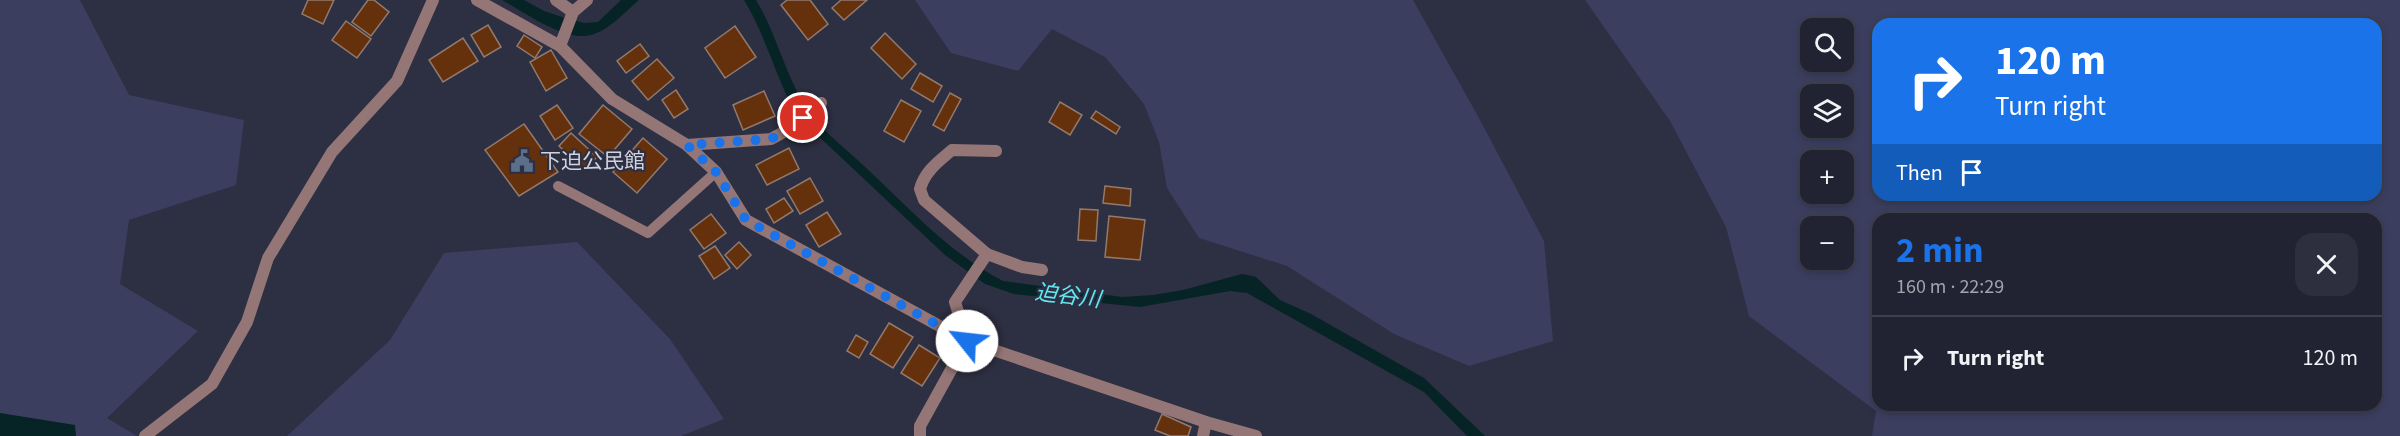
<!DOCTYPE html>
<html lang="en">
<head>
<meta charset="utf-8">
<style>
  :root { --surface:#222332; --page:#2e2f3e; --text:#f1f3f6; --muted:#a2a4ac; --line:#3f404d; --accent:#1a73e8 }
  body { margin:0; font-family:"Source Sans 3","Noto Sans JP",sans-serif; background:var(--page); color:var(--text); height:100vh; display:flex; flex-direction:column; font-size:22px; white-space:nowrap }
  * { box-sizing:border-box; margin:0 }
  p { font-size:20px; color:var(--muted) }
  .icon { flex:none; width:33px; height:33px; fill:none; stroke:currentColor; stroke-width:2; stroke-linecap:round; stroke-linejoin:round }
  .map { position:relative; flex:1; overflow:hidden }
  .drawer { position:absolute; left:1872px; top:213px; width:510px; height:198px; display:flex; flex-direction:column; background:var(--surface); border-radius:18px; box-shadow:0 3px 9px #0003,0 0 0 2px var(--line) }
  .drawer>* { flex:none }
  .banner { position:absolute; left:1872px; top:18px; width:510px; height:183px; border-radius:18px; box-shadow:0 3px 9px #0003,0 0 0 2px var(--line); background:#1a73e8; color:#fff; overflow:hidden }
  .buttons { position:absolute; left:1800px; top:18px; display:grid; gap:12px }
  .buttons a { display:grid; place-items:center; width:54px; height:54px; border-radius:12px; background:var(--surface); box-shadow:0 3px 9px #0003,0 0 0 2px var(--line); font-size:30px }
  .pin { position:absolute; display:grid; place-items:center; width:51px; height:51px; color:#fff; margin:-26px; border:3px solid #fff; border-radius:50%; box-shadow:0 2px 6px #0007 }
  .me { position:absolute; width:66px; margin:-33px; rotate:299deg; stroke-linejoin:round; filter:drop-shadow(0 0 4px #0008) }
  .turn { display:flex; align-items:center; gap:21px; height:126px; padding:0 24px; font-size:27px }
  .turn .icon { width:78px; height:78px; stroke-width:2.5 }
  .turn b { display:block; font-size:42px; line-height:51px }
  .then { display:flex; align-items:center; height:57px; padding:0 24px; background:#0003; gap:12px; font-size:22px }
  .round { display:grid; place-items:center; flex:none; width:63px; height:63px; border-radius:18px; background:var(--page) }
  .head { display:flex; align-items:center; justify-content:space-between; height:102px; padding:0 24px }
  h1 { font-size:36px; font-weight:700; line-height:45px; color:var(--accent) }
  ul { padding:0; list-style:none }
  li { display:flex; align-items:center; gap:18px; height:84px; padding:0 24px; border-top:2px solid var(--line) }
  li div { flex:1 }
  li b { display:block; font-size:22px }
  li em { font-style:normal }
  .map>svg:first-child { display:block }
  .green { fill:#3b3e5e; fill-rule:evenodd }
  .water { fill:#062426 }
  .building { fill:#65310d; stroke:#927a6d; stroke-width:1.5 }
  .lines { fill:none; stroke-linecap:round; stroke-linejoin:round }
  .lane { stroke:#957676; stroke-width:10 }
  .street { stroke:#957676; stroke-width:12 }
  .route { stroke:#1a73e8; stroke-width:10; stroke-dasharray:0 18 }
  .labels { text-anchor:middle; stroke-width:4.5; stroke-linejoin:round; paint-order:stroke }
  .poi-label { font-size:21px; fill:#d1d2df; stroke:#2d2f42; text-anchor:start }
  .water-label { font-size:22px; font-style:italic; fill:#60e7f0; stroke:#2d2f42 }
</style>
</head>
<body>
<div class="map">
<svg width="2400" height="436" viewBox="0 0 2400 436">
  <rect width="100%" height="100%" fill="#2d2f42"/>
  <g class="green">
    <path d="M0 0H80L129 95 244 120 236 185 129 220 120 284 198 331 107 418 137 436H0Z"/>
    <path d="M915 0H1413L1479 118 1544 241 1553 341 1469 366 1394 334 1287 266 1199 238 1167 188 1159 142 1144 104 1105 57 1052 29 1018 71 951 53Z"/>
    <path d="M1585 0H2400V436H1872L1876 411 1749 316 1726 227 1670 121ZM1878 24H2376V195H1878ZM1810 28H1844V62H1810ZM1810 94H1844V128H1810ZM1810 160H1844V194H1810ZM1878 219H2376V405H1878ZM1810 226H1844V260H1810Z"/>
    <path d="M577 242 670 339 724 419 681 436H287L390 340 444 253Z"/>
  </g>
  <g class="water">
    <path d="M502 0H524L544 11 562 17 584 23 598 22 621 0H639C626 11 608 31 591 35 565 42 524 12 502 0Z"/>
    <path d="M744 0H756C775 31 783 67 801 99 815 126 842 145 863 165 907 206 949 253 1003 281L1122 297 1153 295 1183 290 1242 274 1256 277 1280 300 1311 314 1424 378 1485 436H1467L1424 392 1247 293 1230 291 1140 307 1014 294 985 284 945 255 797 116C776 78 766 36 744 0Z"/>
    <path d="M0 413 75 425 76 436H0Z"/>
  </g>
  <g class="building">
    <path d="M308 0H334L323 24 302 14Z"/>
    <path d="M368 0H374L389 12 371 36 352 22Z"/>
    <path d="M787 0H810L828 24 808 40 781 5Z"/>
    <path d="M841 0H867L844 20 832 8Z"/>
    <path d="M346 21 371 39 357 58 332 40Z"/>
    <path d="M488 25 501 47 484 57 471 35Z"/>
    <path d="M735 26 756 57 725 78 705 48Z"/>
    <path d="M885 33 916 64 902 79 871 48Z"/>
    <path d="M524 35 542 47 535 58 517 46Z"/>
    <path d="M463 38 478 61 443 82 429 60Z"/>
    <path d="M640 44 649 56 626 73 617 61Z"/>
    <path d="M551 50 567 78 546 91 530 62Z"/>
    <path d="M657 59 674 78 648 100 632 81Z"/>
    <path d="M920 73 942 86 933 102 911 89Z"/>
    <path d="M676 90 688 109 674 118 662 100Z"/>
    <path d="M764 91 775 116 743 130 733 105Z"/>
    <path d="M950 93 961 99 944 131 933 125Z"/>
    <path d="M901 100 921 111 904 142 884 131Z"/>
    <path d="M1060 102 1082 115 1070 135 1049 122Z"/>
    <path d="M557 105 573 128 555 140 540 116Z"/>
    <path d="M603 105 632 129 608 157 579 134Z"/>
    <path d="M1096 111 1120 127 1116 134 1091 118Z"/>
    <path d="M524 124 558 172 519 196 485 150Z"/>
    <path d="M571 133 597 157 584 170 559 146Z"/>
    <path d="M643 138 667 159 637 193 613 172Z"/>
    <path d="M789 148 799 169 767 185 756 165Z"/>
    <path d="M810 178 823 201 800 214 787 191Z"/>
    <path d="M1105 186 1131 189 1130 206 1103 203Z"/>
    <path d="M784 198 793 211 774 223 766 209Z"/>
    <path d="M1080 209 1098 210 1096 241 1078 240Z"/>
    <path d="M827 212 841 234 819 247 806 225Z"/>
    <path d="M711 214 726 233 704 249 690 230Z"/>
    <path d="M1109 216 1145 220 1140 260 1105 257Z"/>
    <path d="M739 242 751 255 737 269 725 255Z"/>
    <path d="M715 246 730 268 714 279 699 256Z"/>
    <path d="M889 323 913 337 893 368 870 354Z"/>
    <path d="M856 335 868 342 859 358 847 351Z"/>
    <path d="M919 345 940 358 922 386 901 373Z"/>
    <path d="M1162 414 1191 427 1188 436H1170L1155 430Z"/>
  </g>
  <g class="lines">
    <path class="lane" d="M558 186 648 233 716 172"/>
    <g class="street">
      <path d="M477 0 560 46 612 99 687 145 716 172 746 220 967 341 1206 422 1256 436"/>
      <path d="M556 0 573 12"/>
      <path d="M560 46 573 12 587 0"/>
      <path d="M687 145 771 139 793 127 821 103"/>
      <path d="M996 151 952 150C938 162 925 171 920 189L924 200 987 254 1022 267 1042 270"/>
      <path d="M145 436 212 384 247 322 268 258 332 152 397 81 433 0"/>
      <path d="M920 436V426L967 341 955 302 987 254"/>
      <path d="M1203 436 1206 422"/>
    </g>
  </g>
  <g class="lines">
    <path class="route" d="M803 118 793 127 771 139 687 145 716 172 746 220 967 341"/>
  </g>
  <defs>
    <g id="civic-bare" transform="scale(1.8)"><path d="M-.6-6.5H3V-4.5H.6V-3L4-1V1h2V6H-6V1h2V-1L-.6-3ZM-1.2 2.5V6h2.4V2.5Z" fill="#5c6f8a" stroke="#2d2f42" stroke-width="2.5" paint-order="stroke"/></g>
  </defs>
  <g fill-rule="evenodd">
    <use href="#civic-bare" x="522" y="161"/>
  </g>
  <g class="labels">
    <g class="poi-label">
      <text x="540" y="168">下迫公民館</text>
    </g>
    <g class="water-label">
      <text transform="translate(1068 295) rotate(7)" y="8">迫谷川</text>
    </g>
  </g>
</svg>
<div class="buttons">
<a><svg class="icon" aria-label="search" viewBox="0 0 24 24"><circle cx="10" cy="10" r="6"/><path d="M15 15l6 6"/></svg></a>
<a><svg class="icon" aria-label="layers" viewBox="0 0 24 24"><path d="M12 4l9 5-9 5-9-5zM3 14l9 5 9-5"/></svg></a>
<a>+</a>
<a>−</a>
</div>
<div class="pin" style="left:803px;top:118px;background:#d93025"><svg class="icon" aria-label="arrive" viewBox="0 0 24 24"><path d="M6 21V4h12l-3 4 3 4H6"/></svg></div>
<svg class="me" style="left:967px;top:341px" viewBox="-20 -20 40 40"><circle r="19" fill="#fff"/><path d="M0-13L10 11 0 6-10 11z" fill="#1a73e8"/></svg>
<div class="banner">
<div class="turn"><svg class="icon" aria-label="right" viewBox="0 0 24 24"><path d="M7 20v-9h11M14 6l5 5-5 5"/></svg><div><b>120 m</b>Turn right</div></div>
<div class="then">Then<svg class="icon" aria-label="arrive" viewBox="0 0 24 24"><path d="M6 21V4h12l-3 4 3 4H6"/></svg></div>
</div>
<section class="drawer">
<div class="head"><div><h1>2 min</h1><p>160 m · 22:29</p></div><a class="round"><svg class="icon" aria-label="close" viewBox="0 0 24 24"><path d="M6 6l12 12M18 6L6 18"/></svg></a></div>
<ul>
<li><svg class="icon" aria-label="right" viewBox="0 0 24 24"><path d="M7 20v-9h11M14 6l5 5-5 5"/></svg><div><b>Turn right</b></div><em>120 m</em></li>
</ul>
</section>
</div>
</body>
</html>
